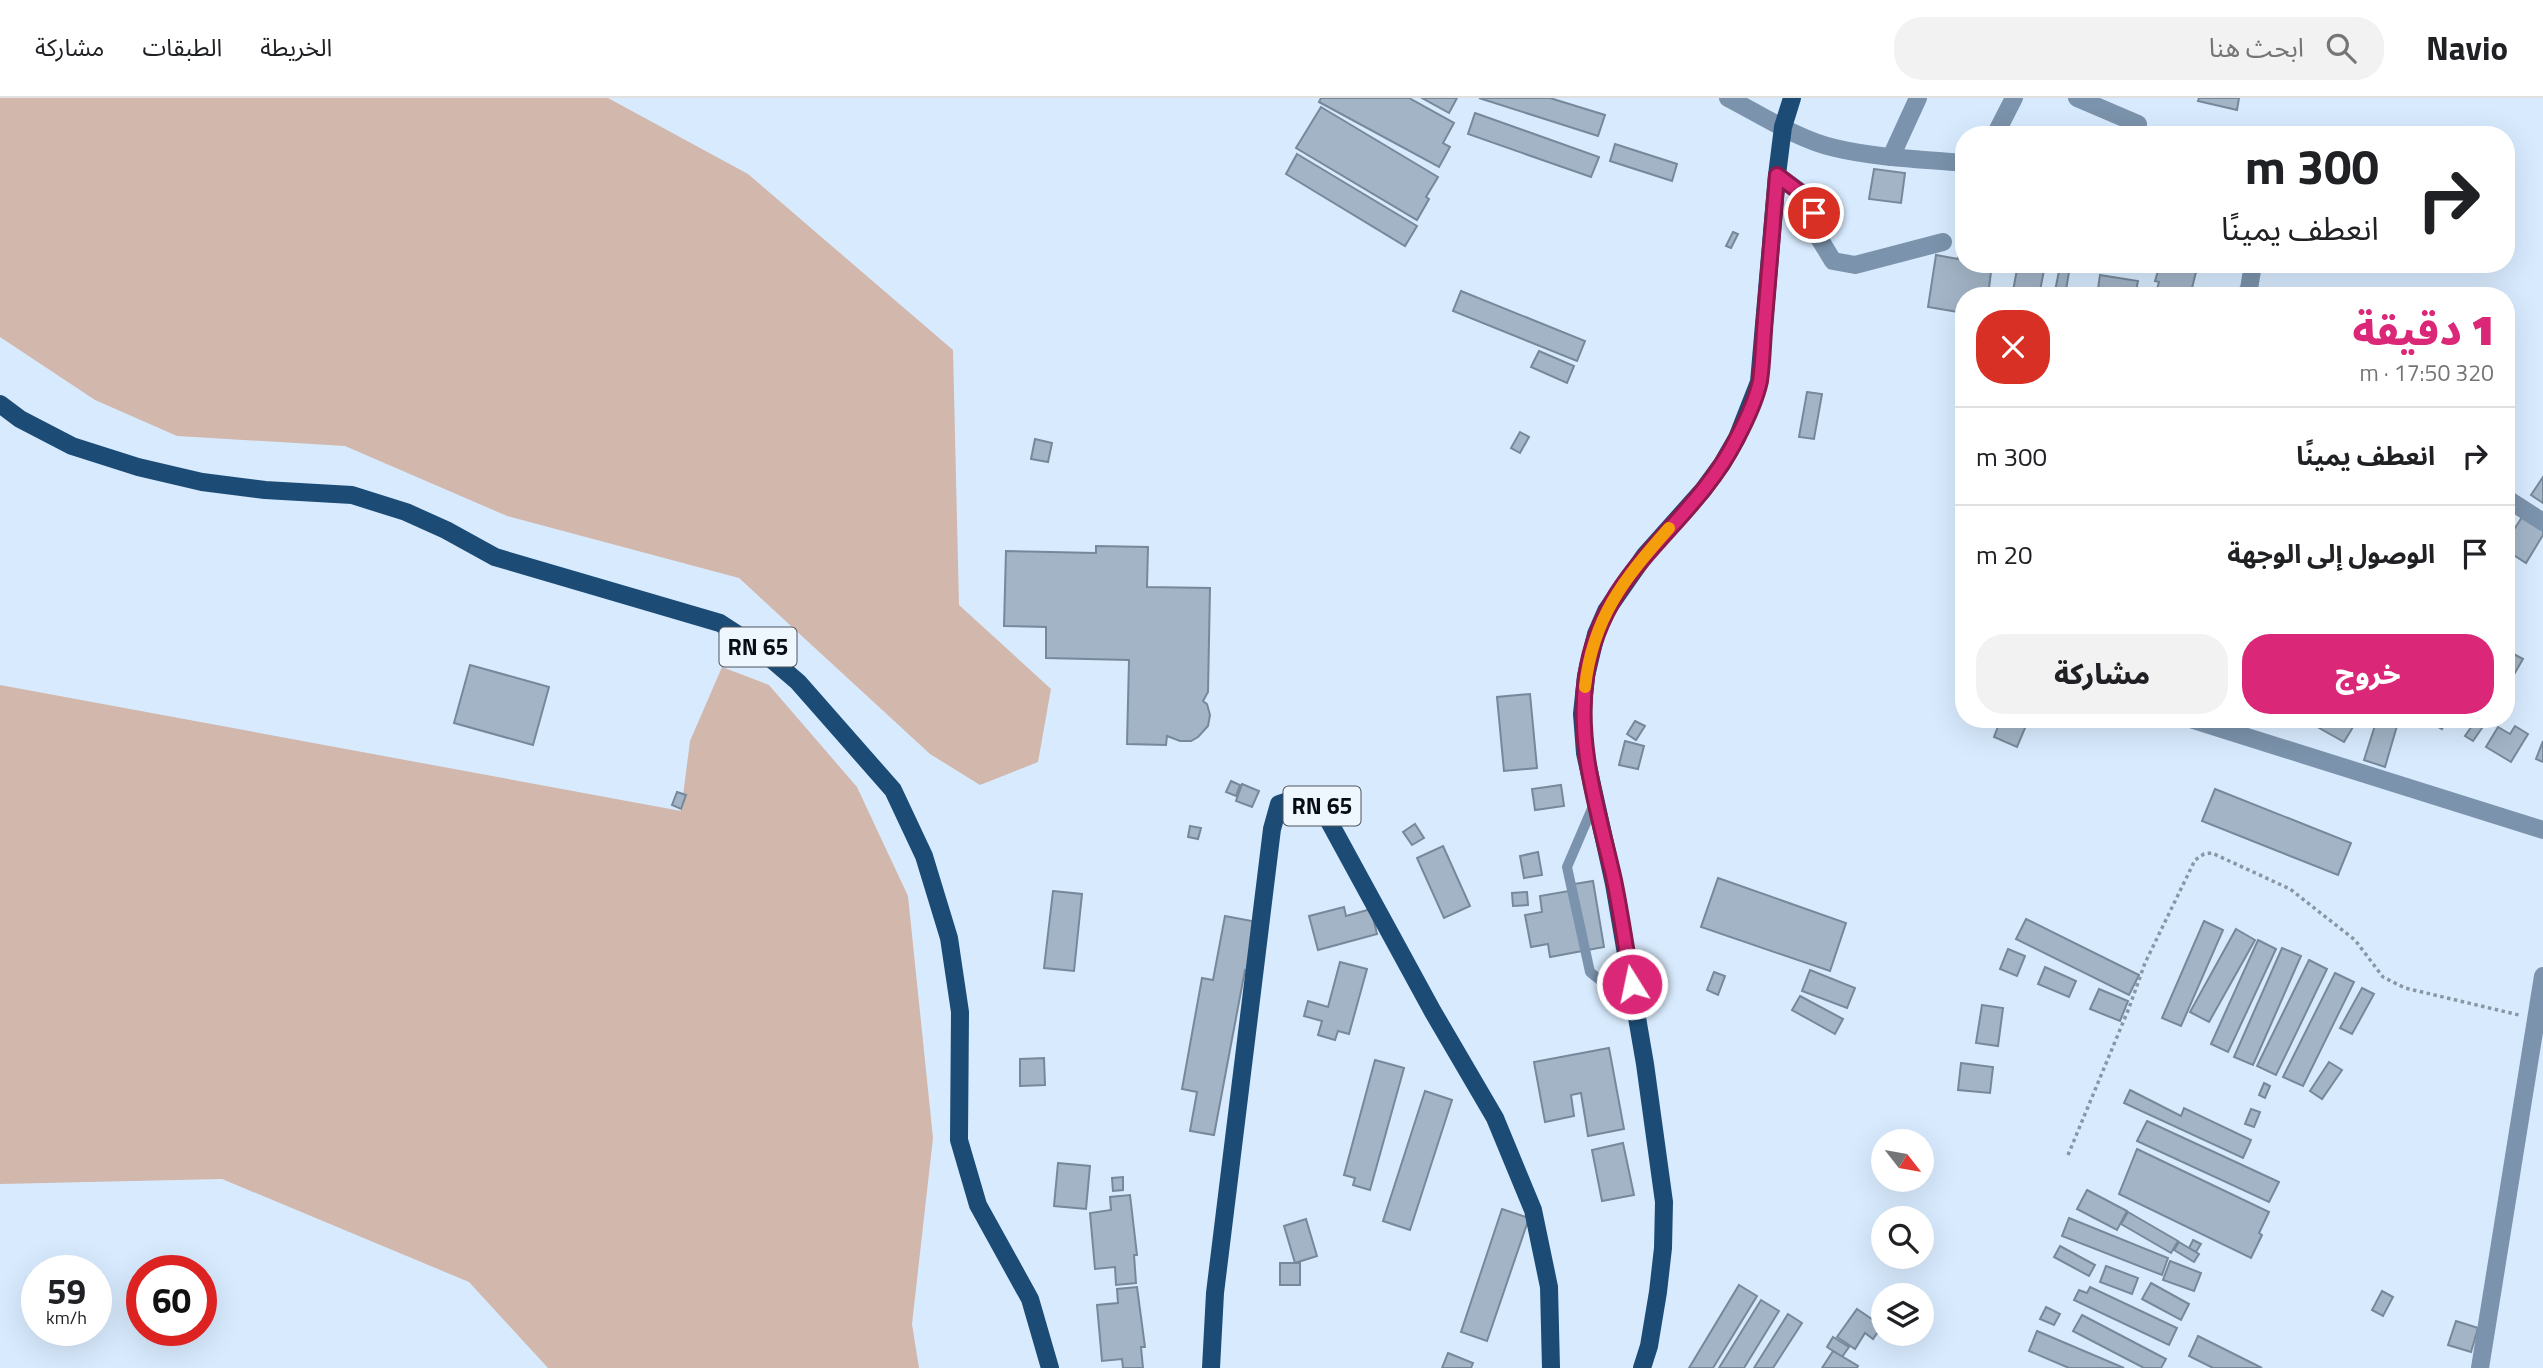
<!DOCTYPE html>
<html lang="ar">
<head>
<meta charset="utf-8">
<style>
  :root { --surface:#fff; --page:#f2f2f2; --text:#202124; --muted:#757577; --line:#e0e0e0; --accent:#db2777 }
  body { margin:0; font-family:"Titillium Web","Noto Sans Arabic",sans-serif; background:var(--page); color:var(--text); direction:rtl; height:100vh; display:flex; flex-direction:column; font-size:26px; white-space:nowrap }
  * { box-sizing:border-box; margin:0 }
  p { font-size:23px; color:var(--muted) }
  .icon { flex:none; width:38px; height:38px; fill:none; stroke:currentColor; stroke-width:2; stroke-linecap:round; stroke-linejoin:round }
  .map { position:relative; flex:1; overflow:hidden; direction:ltr }
  .drawer { position:absolute; left:1955px; top:189px; width:560px; height:441px; display:flex; flex-direction:column; background:var(--surface); border-radius:28px; box-shadow:0 7px 28px #0002; direction:rtl }
  .drawer>* { flex:none }
  .hud { position:absolute; left:1955px; top:28px; width:560px; height:147px; border-radius:28px; box-shadow:0 7px 28px #0002; direction:rtl; background:#fff; color:var(--text); overflow:hidden }
  .needle { width:46px; rotate:121deg }
  .controls { position:absolute; left:1871px; top:1031px; display:grid; gap:14px }
  .controls a { display:grid; place-items:center; width:63px; height:63px; border-radius:50%; background:var(--surface); box-shadow:0 7px 28px #0002; font-size:35px }
  .speed { position:absolute; left:21px; top:1157px; display:flex; gap:14px; font-size:35px; font-weight:700; text-align:center }
  .speed>* { display:grid; place-content:center; width:91px; height:91px; border-radius:50%; background:var(--surface); box-shadow:0 7px 28px #0002; line-height:1 }
  .speed small { font-size:18px; font-weight:400 }
  .speed .limit { border:10px solid #d22; background:#fff; color:#111 }
  .pin { position:absolute; display:grid; place-items:center; width:60px; height:60px; color:#fff; margin:-30px; border:4px solid #fff; border-radius:50%; box-shadow:0 2px 7px #0007 }
  .me { position:absolute; width:77px; margin:-38px; rotate:350deg; stroke-linejoin:round; filter:drop-shadow(0 0 5px #0008) }
  .turn { display:flex; align-items:center; gap:24px; height:147px; padding:0 21px; font-size:32px }
  .turn .icon { width:91px; height:91px; stroke-width:2.5 }
  .turn b { display:block; font-size:49px; line-height:60px }
  .round { display:grid; place-items:center; flex:none; width:74px; height:74px; border-radius:28px; background:var(--page) }
  .overview { display:flex; align-items:center; justify-content:space-between; height:119px; padding:0 21px }
  h1 { font-size:42px; font-weight:800; line-height:52px; color:var(--accent) }
  .action { display:flex; gap:14px; margin-top:auto; padding:14px 21px }
  .action a { flex:1; height:80px; border-radius:28px; background:var(--accent); color:#fff; font-size:28px; font-weight:800; line-height:80px; text-align:center }
  .action a+a { background:var(--page); color:var(--text) }
  ul { padding:0; list-style:none }
  li { display:flex; align-items:center; gap:21px; height:98px; padding:0 21px; border-top:2px solid var(--line) }
  li div { flex:1 }
  li b { display:block; font-size:26px }
  li em { font-style:normal }
  header { display:flex; align-items:center; gap:42px; box-sizing:border-box; height:98px; padding:0 35px; background:var(--surface); border-bottom:2px solid var(--line) }
  header strong { font-size:33px }
  nav { display:flex; gap:38px; margin-inline-start:auto; font-size:24px }
  .search { width:490px; height:63px; background:var(--page); display:flex; align-items:center; gap:18px; box-sizing:border-box; padding:0 24px; border-radius:28px; color:var(--muted); font-size:26px }
  .map>svg:first-child { display:block }
  .green { fill:#d2b7ac }
  .building { fill:#a2b4c6; stroke:#768899; stroke-width:2 }
  .lines { fill:none; stroke-linecap:round; stroke-linejoin:round }
  .path { stroke:#8997a5; stroke-width:3.5; stroke-dasharray:3.5 3.5; stroke-linecap:butt }
  .service { stroke:#7b93ac; stroke-width:10 }
  .minor { stroke:#7b93ac; stroke-width:18 }
  .primary { stroke:#1c4c76; stroke-width:18 }
  .route-casing { stroke:#8e194d; stroke-width:18 }
  .route { stroke:#db2777; stroke-width:12 }
  .slow { stroke:#f59e0b; stroke-width:12 }
  .labels { text-anchor:middle; stroke-width:5; stroke-linejoin:round; paint-order:stroke }
  .shield { fill:#eff7fe; stroke:#4d535a; stroke-width:2 }
  .shield-label { font-size:23px; font-weight:bold; fill:#070d13 }
</style>
</head>
<body>
<header>
<strong>Navio</strong>
<div class="search"><svg class="icon" aria-label="search" viewBox="0 0 24 24"><circle cx="10" cy="10" r="6"/><path d="M15 15l6 6"/></svg>ابحث هنا</div>
<nav><a>الخريطة</a><a>الطبقات</a><a>مشاركة</a></nav>
</header>
<div class="map">
<svg width="2543" height="1270" viewBox="0 0 2543 1270">
  <rect width="100%" height="100%" fill="#d8ebfe"/>
  <g class="green">
    <path d="M0 0H608L748 76 953 252 959 507 1051 591 1038 664 980 687 930 656 739 480 507 418 345 348 177 338 95 302 0 239Z"/>
    <path d="M722 569 769 587 857 689 908 798 933 1040 912 1226 919 1270H548L469 1184 222 1081 0 1086V587L681 713 690 643Z"/>
  </g>
  <g class="building">
    <path d="M1321 0H1409L1454 25 1443 45 1450 49 1439 69 1319 4Z"/>
    <path d="M1422 0H1457L1449 15Z"/>
    <path d="M1479 0H1550L1605 17 1598 38Z"/>
    <path d="M2199 0H2239L2237 12 2198 3Z"/>
    <path d="M1321 9 1438 79 1426 99 1429 101 1417 122 1296 50Z"/>
    <path d="M1475 15 1599 59 1591 79 1468 36Z"/>
    <path d="M1615 46 1677 66 1672 83 1610 63Z"/>
    <path d="M1297 56 1417 128 1405 148 1286 76Z"/>
    <path d="M1874 71 1905 75 1901 105 1869 101Z"/>
    <path d="M1964 125V166H1992L1988 198H1964V215L1928 209 1936 157 1958 161Z"/>
    <path d="M1733 134 1738 136 1731 150 1726 148Z"/>
    <path d="M2018 166 2045 167 2039 198H2012Z"/>
    <path d="M2160 166H2198L2190 198H2155L2159 184 2155 183Z"/>
    <path d="M2059 173 2069 174 2065 198H2054Z"/>
    <path d="M2100 177 2138 183 2135 198H2097Z"/>
    <path d="M1461 193 1585 243 1577 263 1453 213Z"/>
    <path d="M1539 253 1574 268 1567 285 1531 269Z"/>
    <path d="M1807 294 1822 296 1814 341 1799 339Z"/>
    <path d="M1520 334 1529 339 1520 355 1511 350Z"/>
    <path d="M1035 341 1052 345 1048 364 1031 361Z"/>
    <path d="M2543 379V405L2531 397Z"/>
    <path d="M2522 419 2543 432V437L2526 465 2506 452V444Z"/>
    <path d="M1096 448 1148 449 1147 489 1210 490 1208 594 1203 603 1207 606 1210 617 1208 628 1198 639 1191 643H1180L1167 638 1166 647 1127 646 1129 562 1046 560V529L1004 528 1006 453 1096 455Z"/>
    <path d="M2506 552 2523 561 2509 585 2506 584Z"/>
    <path d="M470 567 549 589 533 647 454 625Z"/>
    <path d="M1530 596 1537 670 1504 673 1497 599Z"/>
    <path d="M2001 621 2028 623 2017 649 1994 639Z"/>
    <path d="M2315 621H2364L2361 627 2356 624 2344 644 2312 626Z"/>
    <path d="M2377 621H2399L2385 669 2364 662Z"/>
    <path d="M2424 621H2447L2442 631Z"/>
    <path d="M2476 622 2484 627 2473 643 2465 638Z"/>
    <path d="M1635 623 1645 628 1636 642 1627 636Z"/>
    <path d="M2515 628 2528 636 2511 664 2486 649 2498 629 2510 636Z"/>
    <path d="M1625 643 1644 648 1638 671 1619 667Z"/>
    <path d="M2543 643V664L2536 661Z"/>
    <path d="M1231 683 1240 687 1236 698 1226 694Z"/>
    <path d="M1242 686 1259 693 1252 709 1236 703Z"/>
    <path d="M1561 687 1564 708 1535 712 1532 691Z"/>
    <path d="M2215 691 2351 745 2338 777 2202 723Z"/>
    <path d="M677 694 686 697 681 711 672 707Z"/>
    <path d="M1415 726 1424 740 1412 747 1403 734Z"/>
    <path d="M1190 728 1201 730 1198 741 1188 739Z"/>
    <path d="M1443 748 1470 808 1444 820 1417 760Z"/>
    <path d="M1538 754 1542 777 1524 780 1520 758Z"/>
    <path d="M1718 780 1846 825 1830 873 1701 829Z"/>
    <path d="M1593 783 1604 849 1550 859 1548 846 1531 849 1525 817 1542 814 1540 798 1569 793 1568 787Z"/>
    <path d="M1053 793 1082 796 1074 873 1044 870Z"/>
    <path d="M1527 794 1528 807 1513 808 1512 795Z"/>
    <path d="M1344 809 1346 818 1371 811 1377 836 1318 852 1309 818Z"/>
    <path d="M1225 818 1257 824 1248 873 1245 872 1214 1037 1190 1033 1197 994 1182 991 1202 880 1213 882Z"/>
    <path d="M2026 821 2139 877 2129 897 2016 841Z"/>
    <path d="M2204 823 2223 832 2181 928 2162 920Z"/>
    <path d="M2236 831 2255 842 2209 924 2190 914Z"/>
    <path d="M2258 842 2276 851 2228 954 2211 946Z"/>
    <path d="M2282 850 2301 858 2253 967 2234 959Z"/>
    <path d="M2008 851 2025 858 2017 878 2000 871Z"/>
    <path d="M2309 862 2327 871 2276 977 2257 968Z"/>
    <path d="M1340 864 1367 871 1349 936 1338 933 1335 942 1318 937 1322 923 1304 918 1308 903 1328 909Z"/>
    <path d="M2045 869 2076 883 2069 899 2038 886Z"/>
    <path d="M1810 872 1855 890 1847 910 1802 893Z"/>
    <path d="M1714 874 1725 878 1718 897 1707 892Z"/>
    <path d="M2335 875 2354 884 2303 988 2283 979Z"/>
    <path d="M2362 890 2374 896 2352 936 2340 930Z"/>
    <path d="M2099 891 2128 903 2120 923 2090 911Z"/>
    <path d="M1800 898 1843 921 1835 936 1792 912Z"/>
    <path d="M1982 907 2003 910 1998 948 1976 945Z"/>
    <path d="M1609 950 1624 1031 1588 1038 1581 995 1571 997 1574 1018 1545 1024 1534 964Z"/>
    <path d="M1044 960 1045 987 1020 988V961Z"/>
    <path d="M1375 962 1404 970 1370 1092 1353 1087 1355 1080 1344 1077Z"/>
    <path d="M2329 964 2342 972 2322 1001 2310 993Z"/>
    <path d="M1961 965 1993 969 1990 995 1958 992Z"/>
    <path d="M2264 985 2270 988 2265 1000 2259 997Z"/>
    <path d="M2130 992 2181 1018 2184 1010 2251 1042 2243 1060 2124 1005Z"/>
    <path d="M1425 993 1452 1002 1410 1132 1383 1123Z"/>
    <path d="M2251 1011 2260 1014 2254 1029 2245 1026Z"/>
    <path d="M2147 1023 2279 1084 2269 1104 2137 1043Z"/>
    <path d="M1623 1045 1634 1097 1602 1103 1592 1052Z"/>
    <path d="M2137 1051 2269 1114 2259 1135 2262 1137 2251 1160 2119 1096Z"/>
    <path d="M1058 1065 1090 1068 1086 1111 1054 1108Z"/>
    <path d="M1123 1079V1092L1113 1093 1112 1080Z"/>
    <path d="M2087 1092 2127 1113 2117 1132 2077 1111Z"/>
    <path d="M1130 1097 1137 1157H1134L1136 1185 1116 1187 1115 1169 1095 1171 1090 1115 1111 1112 1110 1099Z"/>
    <path d="M1502 1111 1529 1120 1487 1243 1461 1234Z"/>
    <path d="M2128 1114 2178 1143 2171 1155 2121 1126Z"/>
    <path d="M2069 1120 2168 1160 2162 1177 2062 1138Z"/>
    <path d="M1306 1121 1317 1158 1295 1165 1284 1128Z"/>
    <path d="M2193 1142 2201 1146 2196 1154 2189 1150Z"/>
    <path d="M2179 1144 2199 1156 2194 1164 2174 1152Z"/>
    <path d="M2060 1148 2095 1167 2089 1178 2054 1159Z"/>
    <path d="M2170 1163 2201 1175 2194 1193 2163 1182Z"/>
    <rect x="1280" y="1165" width="20" height="22"/>
    <path d="M2106 1168 2138 1180 2132 1196 2100 1184Z"/>
    <path d="M2151 1185 2189 1206 2181 1222 2142 1201Z"/>
    <path d="M1739 1187 1757 1198 1713 1270H1689Z"/>
    <path d="M1137 1189 1145 1249H1141L1143 1270H1123L1122 1261 1102 1263 1097 1207 1118 1205 1117 1191Z"/>
    <path d="M2090 1189 2177 1230 2169 1247 2074 1202 2079 1192 2087 1195Z"/>
    <path d="M2382 1193 2393 1199 2383 1218 2372 1212Z"/>
    <path d="M1761 1202 1779 1213 1744 1270H1719Z"/>
    <path d="M2046 1209 2060 1216 2054 1227 2040 1221Z"/>
    <path d="M1857 1211 1882 1228 1873 1241 1865 1235 1855 1251 1837 1239Z"/>
    <path d="M1788 1216 1802 1225 1773 1270H1754Z"/>
    <path d="M2082 1217 2166 1261 2161 1270H2144L2073 1233Z"/>
    <path d="M2456 1223 2478 1230 2471 1254 2448 1247Z"/>
    <path d="M2037 1233 2124 1270H2069L2029 1253Z"/>
    <path d="M2198 1238 2262 1270H2213L2189 1258Z"/>
    <path d="M1833 1239 1849 1249 1842 1259 1827 1249Z"/>
    <path d="M1833 1253 1858 1268 1857 1270H1822Z"/>
    <path d="M1448 1255 1473 1265 1471 1270H1442Z"/>
  </g>
  <g class="lines">
    <path class="path" d="M2068 1057 2129 910 2145 865 2195 762 2204 756 2212 755 2290 791 2355 842 2383 879 2405 890 2519 917"/>
    <path class="service" d="M1594 706 1567 769 1590 874 1636 911"/>
    <g class="minor">
      <path d="M1728 0C1761 17 1799 42 1835 50 1877 60 1921 61 1964 65"/>
      <path d="M2077 0 2138 26"/>
      <path d="M1995 37 2014 0"/>
      <path d="M1891 59 1918 0"/>
      <path d="M1777 77 1806 98 1814 115 1819 140 1833 163 1855 167 1943 144"/>
      <path d="M2244 198 2249 191 2253 166"/>
      <path d="M2509 402 2543 424"/>
      <path d="M2190 621 2543 732"/>
      <path d="M2480 1270 2543 878"/>
    </g>
    <g class="primary">
      <path d="M0 306 20 321 72 348 138 369 202 384 265 392 352 397 406 414 446 432 495 459 720 525 757 549 798 584 893 692 924 758 949 840 960 914 959 1042 978 1107 1030 1201 1050 1270"/>
      <path d="M1211 1270 1215 1195 1272 731 1279 706 1303 698 1319 705 1433 914 1495 1020 1533 1112 1549 1189 1551 1270"/>
      <path d="M1642 1270 1649 1248 1658 1194 1663 1150 1664 1104 1645 966 1614 786 1585 655 1582 616 1586 578 1596 536 1606 513 1645 457 1703 392 1722 366 1737 340 1759 284 1777 77 1783 29 1792 0"/>
    </g>
  </g>
  <g class="lines">
    <g class="route-casing">
      <path id="route" d="M1632 886C1626 852 1621 816 1614 782 1599 715 1576 649 1586 579 1602 469 1690 432 1736 342 1745 325 1756 302 1760 283 1763 262 1763 240 1765 220 1769 172 1773 125 1777 77L1806 99 1814 115"/>
    </g>
    <use href="#route" class="route"/>
    <path class="slow" d="M1585 589C1593 519 1624 481 1669 430"/>
  </g>
  <g class="labels">
    <g class="shield">
      <rect x="719.5" y="529.5" width="77" height="39" rx="5"/>
      <rect x="1283.5" y="688.5" width="77" height="39" rx="5"/>
    </g>
    <g class="shield-label">
      <text x="758" y="557">RN 65</text>
      <text x="1322" y="716">RN 65</text>
    </g>
  </g>
</svg>
<div class="controls">
<a><svg class="needle" viewBox="-14 -14 28 28"><path d="M0-13l5 13h-10z" fill="#e53935"/><path d="M0 13l5-13h-10z" fill="#757577"/></svg></a>
<a><svg class="icon" aria-label="search" viewBox="0 0 24 24"><circle cx="10" cy="10" r="6"/><path d="M15 15l6 6"/></svg></a>
<a><svg class="icon" aria-label="layers" viewBox="0 0 24 24"><path d="M12 4l9 5-9 5-9-5zM3 14l9 5 9-5"/></svg></a>
</div>
<div class="speed"><div>59<small>km/h</small></div><div class="limit">60</div></div>
<div class="pin" style="left:1814px;top:115px;background:#d93025"><svg class="icon" aria-label="arrive" viewBox="0 0 24 24"><path d="M6 21V4h12l-3 4 3 4H6"/></svg></div>
<svg class="me" style="left:1632px;top:886px" viewBox="-20 -20 40 40"><circle r="17" fill="#db2777" stroke="#fff" stroke-width="3"/><path d="M0-11L8 9 0 5-8 9z" fill="#fff"/></svg>
<div class="hud">
<div class="turn"><svg class="icon" aria-label="right" viewBox="0 0 24 24"><path d="M7 20v-9h11M14 6l5 5-5 5"/></svg><div><b>300 m</b>انعطف يمينًا</div></div>
</div>
<section class="drawer">
<div class="overview"><div><h1>1 دقيقة</h1><p>320 m · 17:50</p></div><a class="round" style="background:#d93025;color:#fff"><svg class="icon" aria-label="close" viewBox="0 0 24 24"><path d="M6 6l12 12M18 6L6 18"/></svg></a></div>
<ul>
<li><svg class="icon" aria-label="right" viewBox="0 0 24 24"><path d="M7 20v-9h11M14 6l5 5-5 5"/></svg><div><b>انعطف يمينًا</b></div><em>300 m</em></li>
<li><svg class="icon" aria-label="arrive" viewBox="0 0 24 24"><path d="M6 21V4h12l-3 4 3 4H6"/></svg><div><b>الوصول إلى الوجهة</b></div><em>20 m</em></li>
</ul>
<div class="action"><a>خروج</a><a>مشاركة</a></div>
</section>
</div>
</body>
</html>
